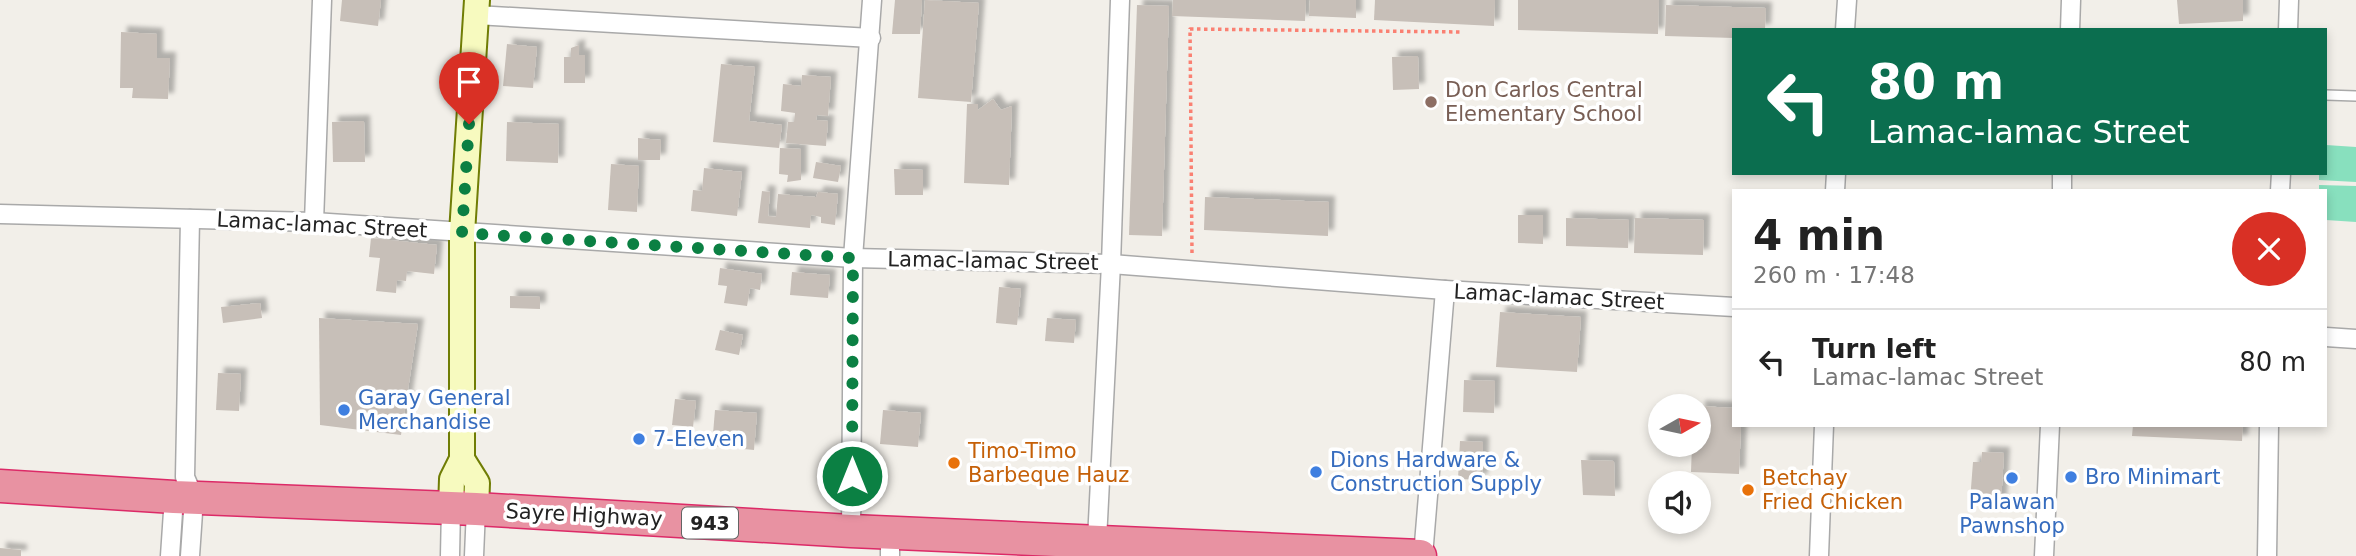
<!DOCTYPE html>
<html lang="en">
<head>
<meta charset="utf-8">
<style>
  :root { --surface:#fff; --page:#f2f2f2; --text:#222; --muted:#767676; --line:#e0e0e0 }
  body { margin:0; font-family:"DejaVu Sans",sans-serif; background:var(--page); color:var(--text); height:100vh; display:flex; flex-direction:column; font-size:26px; white-space:nowrap }
  * { box-sizing:border-box; margin:0 }
  p { font-size:23px; color:var(--muted) }
  .icon { flex:none; width:38px; height:38px; fill:none; stroke:currentColor; stroke-width:2; stroke-linecap:round; stroke-linejoin:round }
  .map { position:relative; flex:1; overflow:hidden }
  .panel { position:absolute; left:1732px; top:189px; width:595px; height:238px; display:flex; flex-direction:column; background:var(--surface); border-radius:0px; box-shadow:0 4px 10px #0003 }
  .panel>* { flex:none }
  .guide { position:absolute; left:1732px; top:28px; width:595px; height:147px; border-radius:0px; box-shadow:0 4px 10px #0003; background:#0b6e4f; color:#fff; overflow:hidden }
  .needle { width:46px; rotate:81deg }
  .controls { position:absolute; left:1648px; top:394px; display:grid; gap:14px }
  .controls a { display:grid; place-items:center; width:63px; height:63px; border-radius:50%; background:var(--surface); box-shadow:0 4px 10px #0003; font-size:35px }
  .pin { position:absolute; display:grid; place-items:center; width:60px; height:60px; color:#fff; margin:-72px -30px; border-radius:50% 50% 50% 0; rotate:-45deg; box-shadow:0 0 7px #0007 }
  .pin .icon { rotate:45deg }
  .me { position:absolute; width:77px; margin:-38px; rotate:0deg; stroke-linejoin:round; filter:drop-shadow(0 0 5px #0008) }
  .turn { display:flex; align-items:center; gap:24px; height:147px; padding:0 21px; font-size:32px }
  .turn .icon { width:91px; height:91px; stroke-width:2.5 }
  .turn b { display:block; font-size:49px; line-height:60px }
  .round { display:grid; place-items:center; flex:none; width:74px; height:74px; border-radius:37px; background:var(--page) }
  .overview { display:flex; align-items:center; justify-content:space-between; height:119px; padding:0 21px }
  h1 { font-size:42px; font-weight:600; line-height:52px }
  ul { padding:0; list-style:none }
  li { display:flex; align-items:center; gap:21px; height:105px; padding:0 21px; border-top:2px solid var(--line) }
  li div { flex:1 }
  li b { display:block; font-size:26px }
  li em { font-style:normal }
  .map>svg:first-child { display:block }
  .pitch { fill:#88e0be }
  .building { fill:#c7bfb8; filter:url(#shadow) }
  .lines { fill:none; stroke-linecap:round; stroke-linejoin:round }
  .lane-casing { stroke:#a9a9a9; stroke-width:12 }
  .street-casing { stroke:#a9a9a9; stroke-width:21 }
  .secondary-casing { stroke:#707d05; stroke-width:28 }
  .highway-casing { stroke:#dc2a67; stroke-width:35 }
  .path { stroke:#fa8072; stroke-width:3.5; stroke-dasharray:3.5 3.5; stroke-linecap:butt }
  .lane { stroke:#fff; stroke-width:9 }
  .street { stroke:#fff; stroke-width:18 }
  .secondary { stroke:#f7fabf; stroke-width:24 }
  .highway { stroke:#e892a2; stroke-width:32 }
  .route { stroke:#0b8043; stroke-width:12; stroke-dasharray:0 21.6 }
  .education-dot { fill:#8d6e63; stroke:#fff; stroke-width:2.5 }
  .shop-dot { fill:#3f7fe0; stroke:#fff; stroke-width:2.5 }
  .food-dot { fill:#e8710a; stroke:#fff; stroke-width:2.5 }
  .labels { text-anchor:middle; stroke-width:7; stroke-linejoin:round; paint-order:stroke }
  .shield { fill:#fff; stroke:#646464; stroke-width:2 }
  .shield-label { font-size:19px; font-weight:bold; fill:#222 }
  .education-label { font-size:21px; fill:#785e54; stroke:#fff; text-anchor:start }
  .street-label { font-size:21px; fill:#222; stroke:#fff }
  .shop-label { font-size:21px; fill:#366cbe; stroke:#fff; text-anchor:start }
  .food-label { font-size:21px; fill:#c56008; stroke:#fff; text-anchor:start }
</style>
</head>
<body>
<div class="map">
<svg width="2356" height="556" viewBox="0 0 2356 556">
  <defs>
    <filter id="shadow"><feDropShadow dx="6" dy="-6" stdDeviation="2" flood-color="#0004"/></filter>
  </defs>
  <rect width="100%" height="100%" fill="#f2efe9"/>
  <g class="pitch">
    <path d="M2326 145 2356 147V182L2319 180V173H2326Z"/>
    <path d="M2319 185 2356 186V222L2326 220V191H2319Z"/>
  </g>
  <g class="building">
    <path d="M342 0H381L378 26 340 21Z"/>
    <path d="M895 0H922L920 34H892Z"/>
    <path d="M925 0 979 3 971 102 918 98Z"/>
    <path d="M1173 0H1306L1305 21 1172 16Z"/>
    <path d="M1310 0H1356V18L1309 16Z"/>
    <path d="M1375 0H1495L1494 26 1374 20Z"/>
    <path d="M1518 0H1659L1658 34 1518 30Z"/>
    <path d="M2177 0H2243V21L2179 24Z"/>
    <path d="M1137 5 1169 6 1162 236 1129 235Z"/>
    <path d="M1666 5 1766 8 1765 30H1734V38L1665 36Z"/>
    <path d="M121 32 157 34V58H170L168 99 132 98 133 88H120Z"/>
    <path d="M507 44 537 47 533 88 503 86Z"/>
    <path d="M579 45V55H585V83H564V57H571V48Z"/>
    <path d="M1418 56 1419 89 1393 90 1392 57Z"/>
    <path d="M721 64 755 67 749 121 782 125 779 148 713 142Z"/>
    <path d="M802 75 831 77 828 116 817 115 816 120 828 121 826 146 786 143 788 122H794L795 113 781 111 783 84 801 86Z"/>
    <path d="M993 99 1001 110 1012 106 1009 185 964 183 967 104H978V110Z"/>
    <path d="M364 121 365 162H333L332 122Z"/>
    <path d="M507 122 559 124 558 163 506 161Z"/>
    <path d="M638 138 661 140 660 160H638Z"/>
    <path d="M780 148 801 149V180L787 182 788 175 779 174Z"/>
    <path d="M816 162 841 166 838 182 813 178Z"/>
    <path d="M611 164 639 166 637 212 608 210Z"/>
    <path d="M704 168 742 172 737 216 691 211 693 190 702 191Z"/>
    <path d="M894 169 923 170V195H895Z"/>
    <path d="M762 191 770 192 768 216 776 217 778 194 816 197 818 192 838 194 835 225 821 223V217L811 215 810 228 758 223Z"/>
    <path d="M1205 197 1329 202 1328 236 1204 230Z"/>
    <path d="M1518 215H1543V244L1518 243Z"/>
    <path d="M1566 218 1629 220 1628 248 1566 246Z"/>
    <path d="M1635 218 1704 220 1703 255 1634 253Z"/>
    <path d="M371 238 437 245 434 274 407 271 406 281 397 280 396 293 376 291 380 258 369 257Z"/>
    <path d="M720 268 762 274 760 290 750 288 747 306 724 303 727 286 718 285Z"/>
    <path d="M792 272 830 275 828 298 790 295Z"/>
    <path d="M999 287 1021 289 1017 325 996 323Z"/>
    <path d="M510 296 540 297V309L510 308Z"/>
    <path d="M260 303 262 318 223 323 221 307Z"/>
    <path d="M1500 312 1581 317 1577 372 1496 367Z"/>
    <path d="M319 318 418 324 401 435 320 425Z"/>
    <path d="M1047 318 1076 320 1074 343 1045 341Z"/>
    <path d="M720 330 743 335 739 355 715 350Z"/>
    <path d="M218 373 241 374 239 411 216 410Z"/>
    <path d="M1464 380 1495 381 1494 413 1463 412Z"/>
    <path d="M675 399 696 401 693 427 672 425Z"/>
    <path d="M1699 406 1734 408V425H1741L1739 474 1691 472 1692 444H1699Z"/>
    <path d="M715 410 757 413 754 450 712 446Z"/>
    <path d="M883 410 921 413 918 447 880 444Z"/>
    <path d="M2133 425H2243L2242 441 2132 436Z"/>
    <path d="M1460 441 1483 442 1482 480 1458 479Z"/>
    <path d="M1982 452 2004 453 2001 503 1970 501 1973 462H1981Z"/>
    <path d="M1581 460 1614 461 1615 496 1583 495Z"/>
    <path d="M0 548 21 550V556H0Z"/>
  </g>
  <g class="lines">
    <g class="lane-casing">
      <path id="lane" d="M2326 95 2356 96"/>
    </g>
    <g class="street-casing">
      <g id="street">
        <path d="M476 15 871 38"/>
        <path d="M1845 30 1847 0"/>
        <path d="M2070 30 2071 0"/>
        <path d="M2288 30 2289 0"/>
        <path d="M1835 191 1836 173"/>
        <path d="M2062 191V173"/>
        <path d="M2280 191 2281 173"/>
        <path d="M0 214 314 222 853 258 1111 264 1445 290 1734 307"/>
        <path d="M190 219 185 477 194 498 190 556"/>
        <path d="M314 222 322 0"/>
        <path d="M2326 337 2356 339"/>
        <path d="M851 531 853 258 872 0"/>
        <path d="M890 532V556"/>
        <path d="M1097 540 1111 264 1120 0"/>
        <path d="M170 556 174 497 178 491"/>
        <path d="M450 556 451 508"/>
        <path d="M474 556 476 509"/>
        <path d="M1423 556 1445 290"/>
        <path d="M1819 556 1824 425"/>
        <path d="M2044 556 2050 425"/>
        <path d="M2267 556 2269 425"/>
      </g>
    </g>
    <g class="secondary-casing">
      <g id="secondary">
        <path d="M462 459V233L477 0"/>
        <path d="M462 459 477 483 476 509"/>
        <path d="M451 508 452 479 462 459"/>
      </g>
    </g>
    <g class="highway-casing">
      <path id="highway" d="M0 486 174 497 476 509 851 531 1420 556"/>
    </g>
    <path class="path" d="M1192 253 1190 29 1461 32"/>
    <use href="#lane" class="lane"/>
    <use href="#street" class="street"/>
    <use href="#secondary" class="secondary"/>
    <use href="#highway" class="highway"/>
  </g>
  <g class="lines">
    <path class="route" d="M469 124 462 233 853 258 852 476"/>
  </g>
  <circle class="education-dot" cx="1431" cy="102" r="7"/>
  <g class="shop-dot">
    <circle cx="344" cy="410" r="7"/>
    <circle cx="639" cy="439" r="7"/>
    <circle cx="1316" cy="472" r="7"/>
    <circle cx="2071" cy="477" r="7"/>
    <circle cx="2012" cy="478" r="7"/>
  </g>
  <g class="food-dot">
    <circle cx="954" cy="463" r="7"/>
    <circle cx="1748" cy="490" r="7"/>
  </g>
  <g class="labels">
    <rect class="shield" x="682" y="507.5" width="56" height="31" rx="5"/>
    <g class="shield-label">
      <text x="710" y="530">943</text>
    </g>
    <g class="education-label">
      <text x="1445" y="97">Don Carlos Central<tspan x="1445" dy="24">Elementary School</tspan></text>
    </g>
    <g class="street-label">
      <text transform="translate(322 225) rotate(3)" y="7">Lamac-lamac Street</text>
      <text transform="translate(993 261) rotate(1)" y="7">Lamac-lamac Street</text>
      <text transform="translate(1559 297) rotate(3)" y="7">Lamac-lamac Street</text>
      <text transform="translate(584 515) rotate(3)" y="7">Sayre Highway</text>
    </g>
    <g class="shop-label">
      <text x="358" y="405">Garay General<tspan x="358" dy="24">Merchandise</tspan></text>
      <text x="653" y="446">7-Eleven</text>
      <text x="1330" y="467">Dions Hardware &amp;<tspan x="1330" dy="24">Construction Supply</tspan></text>
      <text x="2085" y="484">Bro Minimart</text>
      <text x="2012" y="509" text-anchor="middle">Palawan<tspan x="2012" dy="24">Pawnshop</tspan></text>
    </g>
    <g class="food-label">
      <text x="968" y="458">Timo-Timo<tspan x="968" dy="24">Barbeque Hauz</tspan></text>
      <text x="1762" y="485">Betchay<tspan x="1762" dy="24">Fried Chicken</tspan></text>
    </g>
  </g>
</svg>
<div class="controls">
<a><svg class="needle" viewBox="-14 -14 28 28"><path d="M0-13l5 13h-10z" fill="#e53935"/><path d="M0 13l5-13h-10z" fill="#767676"/></svg></a>
<a><svg class="icon" aria-label="sound" viewBox="0 0 24 24"><path d="M4 9h4l5-4v14l-5-4H4zM17 9q2 3 0 6"/></svg></a>
</div>
<div class="pin" style="left:469px;top:124px;background:#d93025"><svg class="icon" aria-label="arrive" viewBox="0 0 24 24"><path d="M6 21V4h12l-3 4 3 4H6"/></svg></div>
<svg class="me" style="left:852px;top:476px" viewBox="-20 -20 40 40"><circle r="17" fill="#0b8043" stroke="#fff" stroke-width="3"/><path d="M0-11L8 9 0 5-8 9z" fill="#fff"/></svg>
<div class="guide">
<div class="turn"><svg class="icon" aria-label="left" viewBox="0 0 24 24"><path d="M17 20v-9H6M10 6l-5 5 5 5"/></svg><div><b>80 m</b>Lamac-lamac Street</div></div>
</div>
<section class="panel">
<div class="overview"><div><h1>4 min</h1><p>260 m · 17:48</p></div><a class="round" style="background:#d93025;color:#fff"><svg class="icon" aria-label="close" viewBox="0 0 24 24"><path d="M6 6l12 12M18 6L6 18"/></svg></a></div>
<ul>
<li><svg class="icon" aria-label="left" viewBox="0 0 24 24"><path d="M17 20v-9H6M10 6l-5 5 5 5"/></svg><div><b>Turn left</b><p>Lamac-lamac Street</p></div><em>80 m</em></li>
</ul>
</section>
</div>
</body>
</html>
